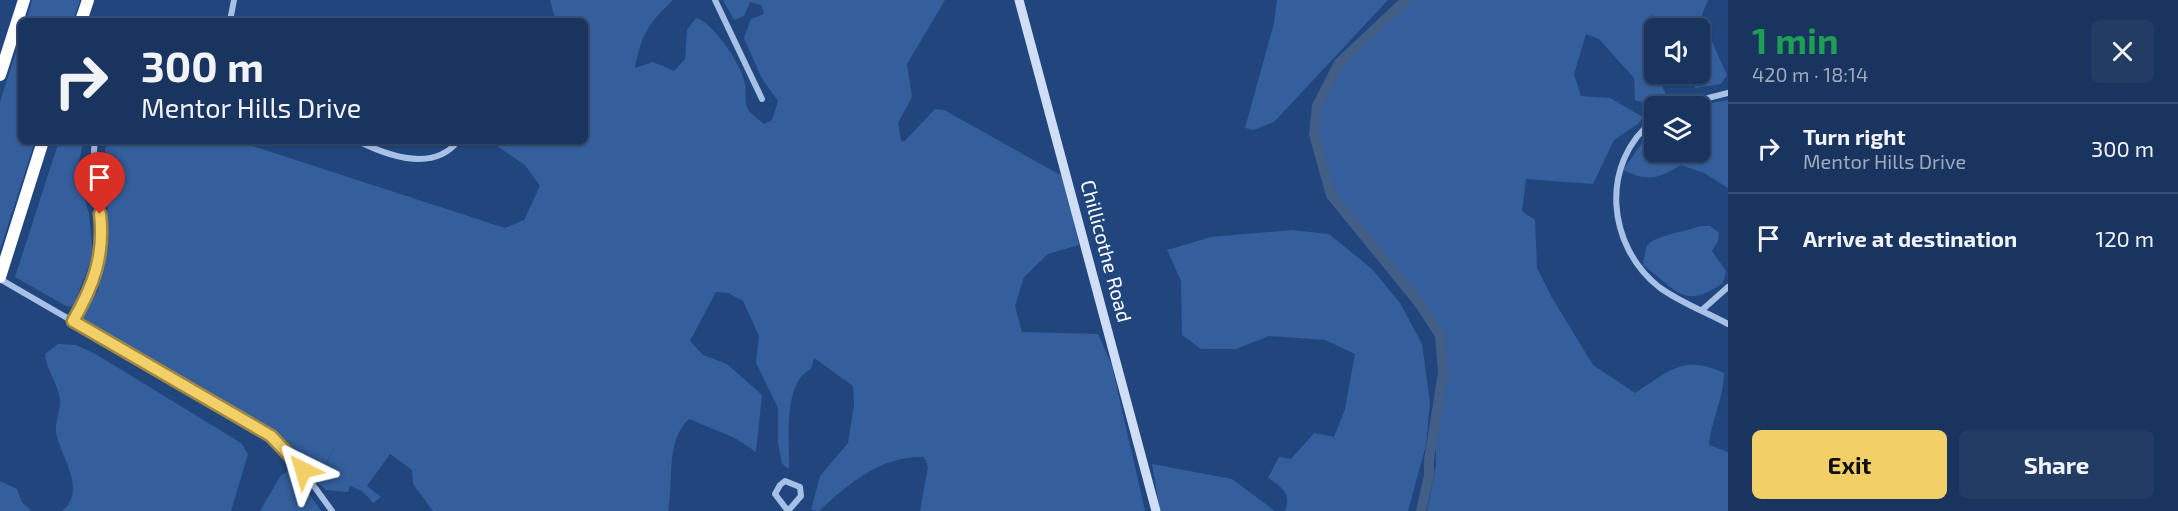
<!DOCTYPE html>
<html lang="en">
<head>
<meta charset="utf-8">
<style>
  :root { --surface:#19345e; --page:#223c64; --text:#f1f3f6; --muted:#9faabc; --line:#374f73; --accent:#f3d067 }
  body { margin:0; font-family:"Exo 2",sans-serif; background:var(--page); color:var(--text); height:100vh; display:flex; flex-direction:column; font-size:22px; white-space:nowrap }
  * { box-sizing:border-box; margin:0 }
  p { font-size:20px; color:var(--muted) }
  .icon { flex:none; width:33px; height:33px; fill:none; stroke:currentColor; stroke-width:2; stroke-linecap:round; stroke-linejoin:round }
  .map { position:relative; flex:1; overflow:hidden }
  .details { display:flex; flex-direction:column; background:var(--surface); width:450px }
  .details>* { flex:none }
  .guide { position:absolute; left:18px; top:18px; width:570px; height:126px; border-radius:9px; box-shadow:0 2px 4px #0004,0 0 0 2px var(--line); background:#19345e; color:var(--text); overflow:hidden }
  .controls { position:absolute; left:1644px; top:18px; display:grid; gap:12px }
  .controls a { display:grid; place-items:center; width:66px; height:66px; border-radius:9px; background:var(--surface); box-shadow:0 2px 4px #0004,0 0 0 2px var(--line); font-size:30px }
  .pin { position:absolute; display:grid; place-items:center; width:51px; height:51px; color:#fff; margin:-62px -26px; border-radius:50% 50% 50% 0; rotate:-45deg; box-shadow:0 0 6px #0007 }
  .pin .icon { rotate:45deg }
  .me { position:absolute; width:66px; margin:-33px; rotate:320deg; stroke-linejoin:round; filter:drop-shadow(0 0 4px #0008) }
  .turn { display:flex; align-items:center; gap:21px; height:126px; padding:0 24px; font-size:27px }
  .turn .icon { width:78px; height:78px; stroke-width:2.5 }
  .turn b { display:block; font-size:42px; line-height:51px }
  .round { display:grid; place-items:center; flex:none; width:63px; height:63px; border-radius:9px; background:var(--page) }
  .summary { display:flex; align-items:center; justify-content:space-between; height:102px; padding:0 24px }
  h1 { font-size:36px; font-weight:700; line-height:45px; color:#1e9e55 }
  .cta { display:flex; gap:12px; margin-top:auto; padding:12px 24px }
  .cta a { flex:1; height:69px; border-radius:9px; background:var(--accent); color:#111; font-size:24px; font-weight:700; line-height:69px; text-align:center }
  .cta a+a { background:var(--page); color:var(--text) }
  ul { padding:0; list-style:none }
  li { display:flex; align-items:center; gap:18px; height:90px; padding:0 24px; border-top:2px solid var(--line) }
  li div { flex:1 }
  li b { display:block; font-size:22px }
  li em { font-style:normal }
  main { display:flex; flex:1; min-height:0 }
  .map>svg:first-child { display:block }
  .green { fill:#345f9c }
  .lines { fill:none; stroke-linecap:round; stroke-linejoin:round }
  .river { stroke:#425d86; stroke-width:10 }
  .minor { stroke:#a6c0e6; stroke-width:6 }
  .secondary { stroke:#d0def5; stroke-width:9 }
  .motorway { stroke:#fff; stroke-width:12 }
  .route-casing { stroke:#9e8743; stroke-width:15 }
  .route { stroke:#f3d067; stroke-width:10 }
  .labels { text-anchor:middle; stroke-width:5; stroke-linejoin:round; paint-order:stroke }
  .street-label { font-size:20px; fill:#fff; stroke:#21467e }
</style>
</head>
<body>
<main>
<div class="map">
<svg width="1728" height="511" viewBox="0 0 1728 511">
  <rect width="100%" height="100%" fill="#21467e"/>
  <g class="green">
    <path d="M32 0H80L73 21H26Z"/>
    <path d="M550 0H673C649 22 641 35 635 68L653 62 674 71 685 59 687 30 696 18C712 21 743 67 745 84 747 95 743 101 749 111 753 116 760 120 764 124L772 120 778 101 761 77 744 38 751 19 764 14 761 5 750 2 744 16 734 20 723 0H945L907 64 912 97 898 123 901 140 904 142 935 109 944 110 1064 177 1079 245 1048 254 1024 277 1015 306 1022 332 1098 334 1112 366 1145 511H920L928 467 924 457C882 455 848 484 819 511L811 510 820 476 848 443 854 405 853 386 814 358 811 369C782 383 790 441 789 469L782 464 778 443V408L756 363 759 336 743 301 728 293 716 292 690 341 703 355 727 364 762 395 756 452 735 438 689 419C665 441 674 482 668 511H433L413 484 412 470 390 454 367 486 381 497 373 503C367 495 360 488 350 486L348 492 326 490 317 482 335 446 321 472 313 462 303 464 299 455 275 433 81 317 98 290 106 249 108 195 105 149 109 141H237L505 228 524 220 540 186 525 165 494 144 495 141H585V21H552L555 18Z"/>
    <path d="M1277 0H1388L1274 122 1254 130 1245 128 1274 23Z"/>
    <path d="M1406 0H1708L1701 17 1727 75 1721 84 1696 88 1688 81 1685 74H1700V28H1674L1672 24 1652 15 1644 40 1654 74H1657L1666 95 1655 106 1635 100 1634 78 1599 39 1586 34 1574 74 1581 96 1610 98 1643 117 1639 123 1614 140 1593 184 1526 179 1522 211 1535 220 1537 268 1551 296 1593 365 1635 393C1670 371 1682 354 1724 373 1724 398 1711 420 1709 445L1728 452V511H1427L1436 465V420L1443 373 1440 335 1419 303 1331 195 1314 134 1317 106 1339 63Z"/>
    <path d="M21 36V141H35L0 250V102Z"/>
    <path d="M1728 100V188L1704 173 1681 165C1658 179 1648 182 1623 170L1654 126V152H1700V106H1696Z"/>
    <path d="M59 141H83L77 173 89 214 93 255 73 307 66 306 15 277Z"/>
    <path d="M1701 226H1710L1719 233 1718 241 1712 251 1726 271 1723 283C1683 311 1676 289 1643 265 1644 260 1645 251 1647 246 1654 235 1688 231 1701 226Z"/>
    <path d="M1292 230 1329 234 1372 269 1400 303 1422 344 1430 402 1426 445 1408 511H1285C1292 494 1282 487 1268 478L1279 457 1291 459 1314 433 1334 437 1345 409 1355 354 1325 340 1269 336 1236 349H1201L1182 335 1181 281 1167 250 1211 237Z"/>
    <path d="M58 344 76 345 94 353 241 443 248 454 231 511H62C88 490 60 456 56 432 55 421 61 410 60 399 58 383 46 370 45 354Z"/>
    <path d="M1152 464 1232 479 1275 511H1160Z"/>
    <path d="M292 469 321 511H260L281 475Z"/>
    <path d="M0 481 17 489 22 502 31 511H0Z"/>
  </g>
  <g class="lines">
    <path class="river" d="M1406 0 1339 63 1317 106 1314 134 1331 195 1419 303 1440 335 1443 373 1429 460V475L1421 511"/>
    <g class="minor">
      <path d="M715 0 762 99"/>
      <path d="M230 21 234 0"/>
      <path d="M1677 106 1728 93"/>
      <path d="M1654 120C1599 163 1607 246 1659 287 1679 302 1706 312 1728 324"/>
      <path d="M358 141C388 156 433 173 458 141"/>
      <path d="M0 279 271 436 292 456 332 511"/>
      <path d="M1702 310 1728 287"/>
      <path d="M73 321C92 289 105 258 101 220 98 193 91 168 95 141"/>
      <path d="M785 481 800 487 801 496 788 511 775 494 780 485Z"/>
    </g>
    <path class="secondary" d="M1019 0 1156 511"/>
    <g class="motorway">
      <path d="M81 21 88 0"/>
      <path d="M0 75 24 0"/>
      <path d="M0 277 43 141"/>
    </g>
  </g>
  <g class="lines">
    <g class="route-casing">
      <path id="route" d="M100 214C105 255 93 287 73 321L271 436 303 470"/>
    </g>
    <use href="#route" class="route"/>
  </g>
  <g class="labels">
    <g class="street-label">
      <text transform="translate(1106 251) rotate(75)" y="7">Chillicothe Road</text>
    </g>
  </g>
</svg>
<div class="controls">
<a><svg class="icon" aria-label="sound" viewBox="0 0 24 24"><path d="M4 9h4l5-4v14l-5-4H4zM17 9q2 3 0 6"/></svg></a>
<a><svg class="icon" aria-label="layers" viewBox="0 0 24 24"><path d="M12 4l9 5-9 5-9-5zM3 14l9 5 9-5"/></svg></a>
</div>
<div class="pin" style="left:100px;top:214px;background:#d93025"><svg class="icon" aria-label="arrive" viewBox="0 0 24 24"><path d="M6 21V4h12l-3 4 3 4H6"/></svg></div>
<svg class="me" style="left:303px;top:470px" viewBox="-20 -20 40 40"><path d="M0-17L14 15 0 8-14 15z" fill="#f3d067" stroke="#fff" stroke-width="4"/></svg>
<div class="guide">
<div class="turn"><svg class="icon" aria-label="right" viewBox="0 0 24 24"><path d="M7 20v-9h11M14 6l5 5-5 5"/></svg><div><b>300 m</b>Mentor Hills Drive</div></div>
</div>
</div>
<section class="details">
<div class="summary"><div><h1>1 min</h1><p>420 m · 18:14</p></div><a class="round"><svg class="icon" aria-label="close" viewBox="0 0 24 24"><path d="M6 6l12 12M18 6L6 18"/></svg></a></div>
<ul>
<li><svg class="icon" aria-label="right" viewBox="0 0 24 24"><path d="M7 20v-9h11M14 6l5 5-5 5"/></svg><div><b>Turn right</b><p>Mentor Hills Drive</p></div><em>300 m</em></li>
<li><svg class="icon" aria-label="arrive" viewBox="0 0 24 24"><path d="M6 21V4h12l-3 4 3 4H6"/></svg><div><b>Arrive at destination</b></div><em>120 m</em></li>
</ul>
<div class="cta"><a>Exit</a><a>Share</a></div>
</section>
</main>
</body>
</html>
